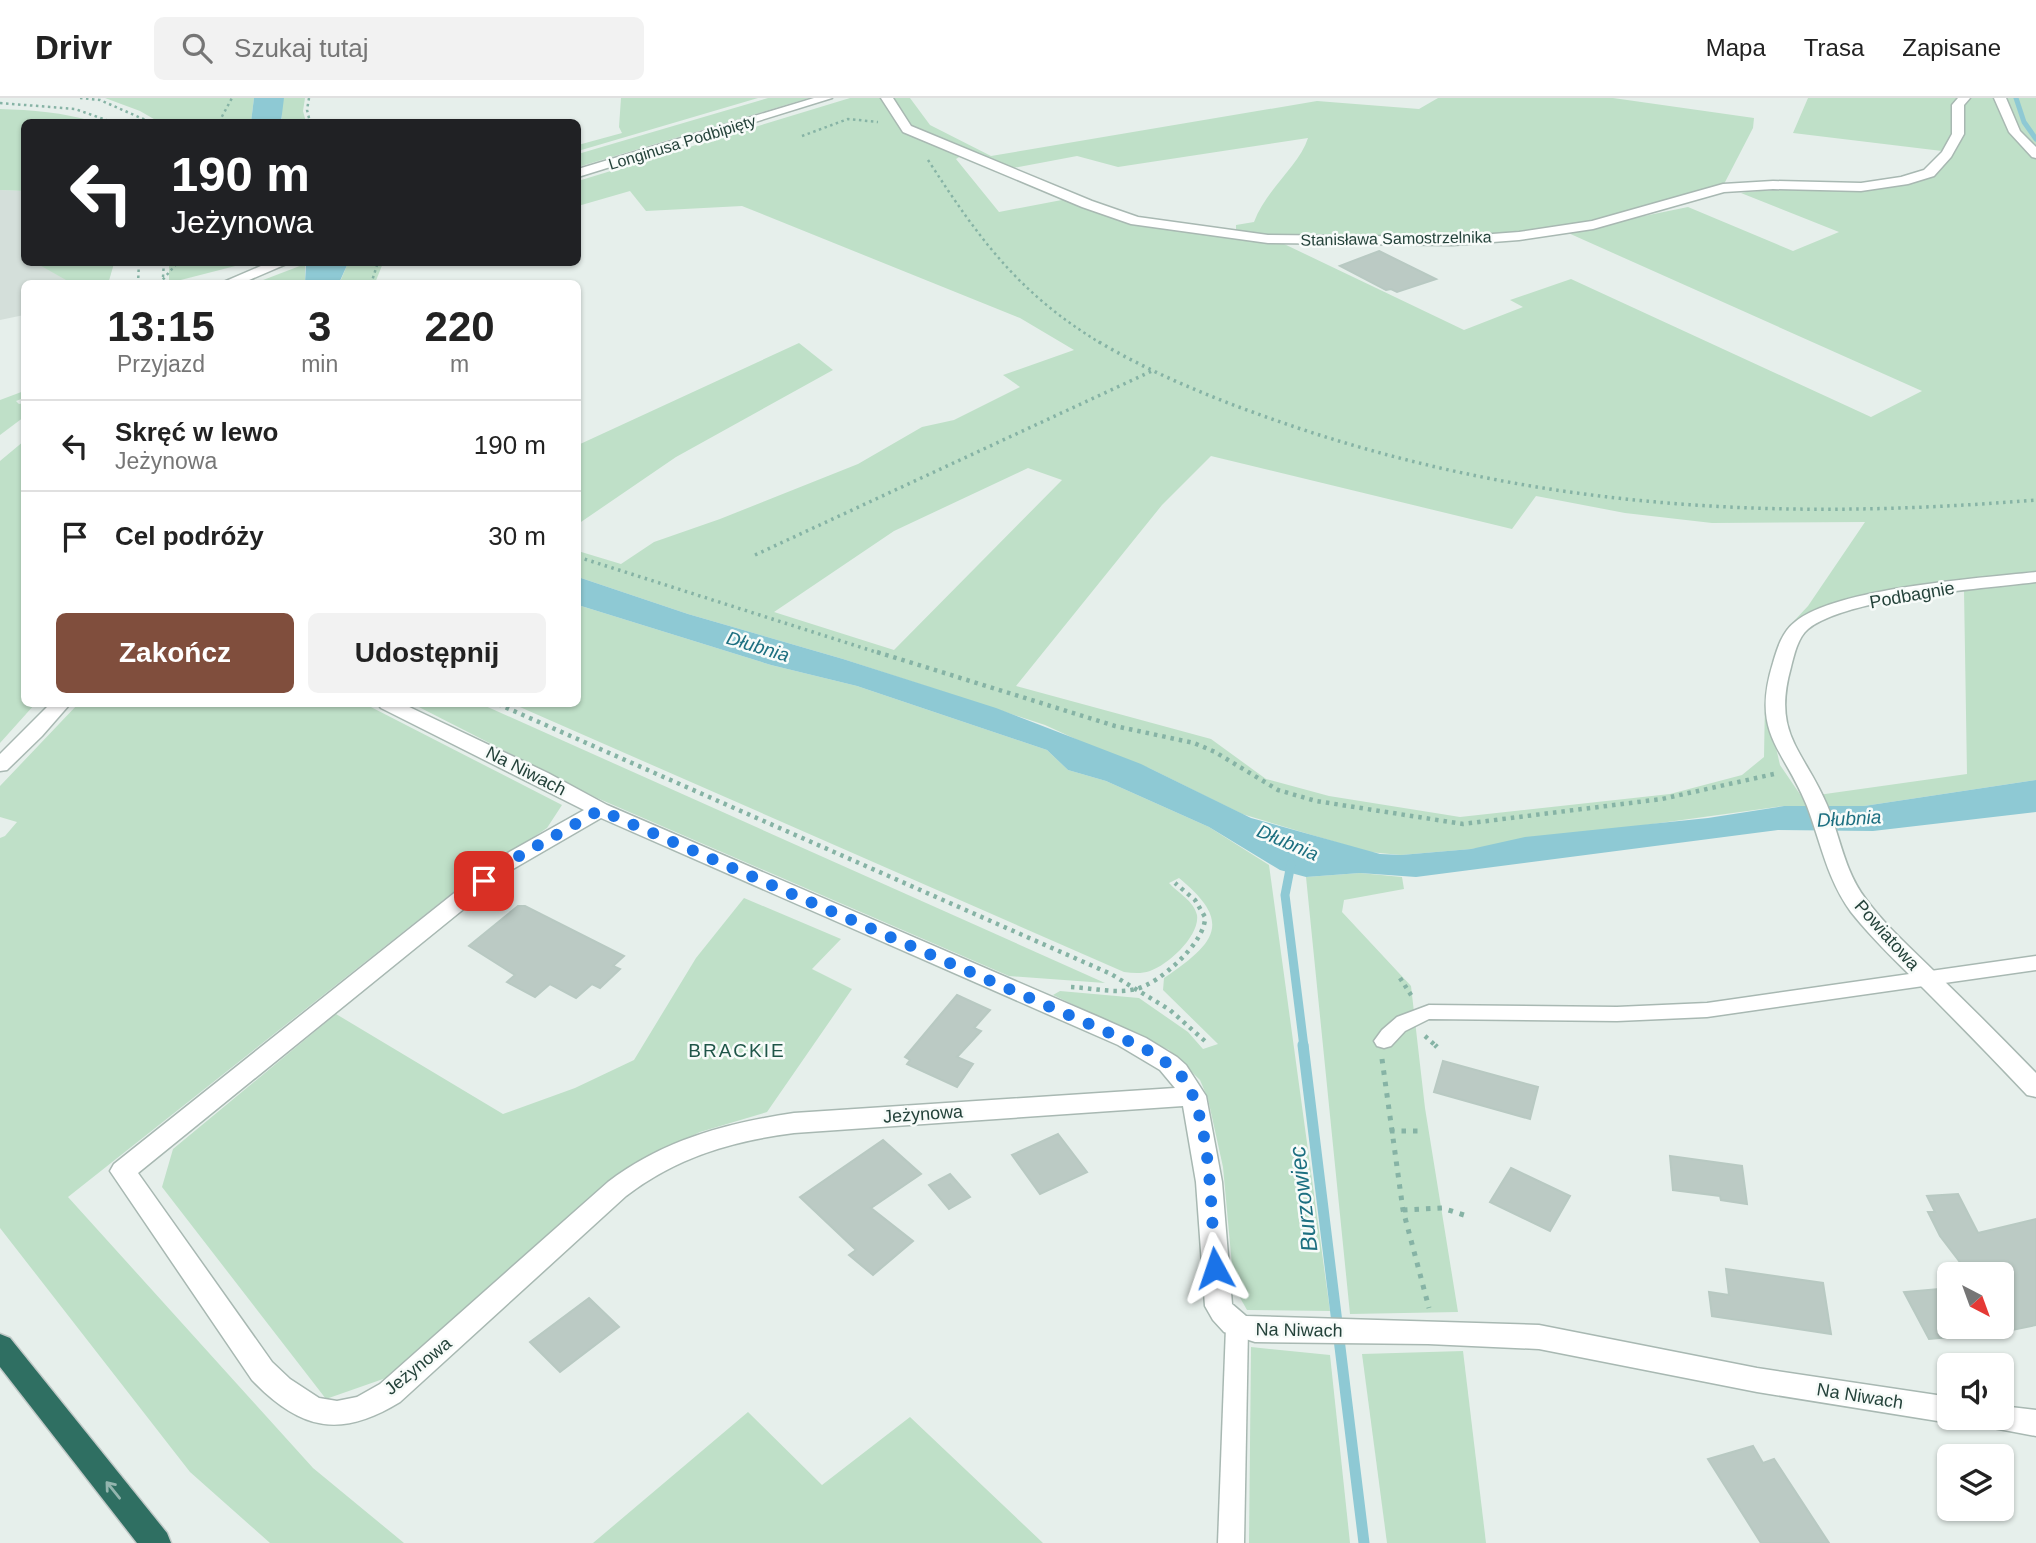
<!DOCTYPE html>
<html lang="pl">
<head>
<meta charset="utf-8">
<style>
  :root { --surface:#fff; --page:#f2f2f2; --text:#222; --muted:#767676; --line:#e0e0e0; --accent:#804e3d }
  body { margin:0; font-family:Arial,sans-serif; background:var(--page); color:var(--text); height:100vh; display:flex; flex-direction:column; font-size:26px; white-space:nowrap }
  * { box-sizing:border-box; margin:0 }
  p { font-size:23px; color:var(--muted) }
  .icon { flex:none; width:38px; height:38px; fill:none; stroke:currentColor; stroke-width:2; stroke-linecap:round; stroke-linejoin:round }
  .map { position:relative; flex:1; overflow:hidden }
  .details { position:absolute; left:21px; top:182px; width:560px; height:427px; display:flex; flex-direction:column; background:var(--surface); border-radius:10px; box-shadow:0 2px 5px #0004 }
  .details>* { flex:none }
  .top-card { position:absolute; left:21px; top:21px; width:560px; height:147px; border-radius:10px; box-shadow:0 2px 5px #0004; background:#202124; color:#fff; overflow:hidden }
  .needle { width:46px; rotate:139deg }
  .tools { position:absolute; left:1937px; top:1164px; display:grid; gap:14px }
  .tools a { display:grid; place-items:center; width:77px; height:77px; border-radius:10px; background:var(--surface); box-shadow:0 2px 5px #0004; font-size:35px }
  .pin { position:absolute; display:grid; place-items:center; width:60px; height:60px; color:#fff; margin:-30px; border-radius:14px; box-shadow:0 4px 10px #0006 }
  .me { position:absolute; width:77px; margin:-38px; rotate:355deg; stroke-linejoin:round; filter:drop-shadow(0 0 5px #0008) }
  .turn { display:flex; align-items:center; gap:24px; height:147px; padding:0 35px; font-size:32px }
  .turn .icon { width:91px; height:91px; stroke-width:2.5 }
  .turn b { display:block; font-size:49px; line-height:60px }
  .eta { display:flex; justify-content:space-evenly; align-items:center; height:119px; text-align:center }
  .eta b { font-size:42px; font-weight:700; line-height:49px }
  .cta { display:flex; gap:14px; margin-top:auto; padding:14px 35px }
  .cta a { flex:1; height:80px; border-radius:10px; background:var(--accent); color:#fff; font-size:28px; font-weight:700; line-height:80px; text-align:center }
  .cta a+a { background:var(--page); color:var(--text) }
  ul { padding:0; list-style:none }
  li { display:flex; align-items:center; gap:21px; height:91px; padding:0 35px; border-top:2px solid var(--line) }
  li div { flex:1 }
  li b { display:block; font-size:26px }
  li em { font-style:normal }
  header { display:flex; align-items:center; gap:42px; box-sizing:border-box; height:98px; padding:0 35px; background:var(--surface); border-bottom:2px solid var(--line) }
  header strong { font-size:33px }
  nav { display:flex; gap:38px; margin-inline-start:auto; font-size:24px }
  .search { width:490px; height:63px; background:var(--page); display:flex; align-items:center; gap:18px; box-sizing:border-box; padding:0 24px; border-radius:10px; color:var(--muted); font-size:26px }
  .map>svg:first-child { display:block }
  .built { fill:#d4dfda }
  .green { fill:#bfe0c8; fill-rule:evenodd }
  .water { fill:#8ec9d4 }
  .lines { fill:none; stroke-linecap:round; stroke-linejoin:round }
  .stream-far2 { stroke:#8ec9d4; stroke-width:5 }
  .stream-far1 { stroke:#8ec9d4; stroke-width:9 }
  .stream { stroke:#8ec9d4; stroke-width:11 }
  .building { fill:#bbcac4; stroke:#b8c9c2; stroke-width:2 }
  .service-casing { stroke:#a8b8b2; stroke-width:3 }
  .minor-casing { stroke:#a8b8b2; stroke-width:3 }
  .tertiary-casing { stroke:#a8b8b2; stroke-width:3 }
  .motorway-casing { stroke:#c2cac8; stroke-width:3 }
  .path-far3 { stroke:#86b3a5; stroke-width:2.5; stroke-dasharray:2.5 3.5; stroke-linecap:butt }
  .path-far2 { stroke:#86b3a5; stroke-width:3.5; stroke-dasharray:2.5 4.5; stroke-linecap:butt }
  .path-far1 { stroke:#86b3a5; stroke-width:4.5; stroke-dasharray:3.5 5; stroke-linecap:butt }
  .path { stroke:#86b3a5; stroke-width:5; stroke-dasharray:4.5 7; stroke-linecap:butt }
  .service { fill:#fff; fill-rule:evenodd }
  .minor { fill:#fff; fill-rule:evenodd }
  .tertiary { fill:#fff; fill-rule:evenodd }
  .motorway { fill:#2f6f62; fill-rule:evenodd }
  .oneway { stroke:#93b5ae }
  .route { stroke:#1a73e8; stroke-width:12; stroke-dasharray:0 21.6 }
  .labels { text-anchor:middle; stroke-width:5; stroke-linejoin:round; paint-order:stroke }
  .far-street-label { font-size:16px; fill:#24423a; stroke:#f7fbf9 }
  .street-label { font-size:18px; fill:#24423a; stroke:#f7fbf9 }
  .water-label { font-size:19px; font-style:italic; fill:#1c6f80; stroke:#f7fbf9 }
  .neighbourhood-label { font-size:19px; letter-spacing:2px; fill:#1f5548; stroke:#f7fbf9 }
  .near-water-label { font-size:23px; font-style:italic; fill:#1c6f80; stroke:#f7fbf9 }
</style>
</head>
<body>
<header>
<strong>Drivr</strong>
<div class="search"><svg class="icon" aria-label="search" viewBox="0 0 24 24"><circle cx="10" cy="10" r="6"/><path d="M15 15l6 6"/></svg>Szukaj tutaj</div>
<nav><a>Mapa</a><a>Trasa</a><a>Zapisane</a></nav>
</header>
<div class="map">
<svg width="2036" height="1445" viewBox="0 0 2036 1445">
  <rect width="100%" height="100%" fill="#e6efeb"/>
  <path class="built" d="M0 92 24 93V164L114 165 108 185 24 186V217L0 222Z"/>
  <g class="green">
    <path d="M105 0H254L251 24H159L140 13Z"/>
    <path d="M284 0H305L303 13 306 24H282L281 7Z"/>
    <path d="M621 0H758L578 53V47L622 35 619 29Z"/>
    <path d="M768 0H809L578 69V56Z"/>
    <path d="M850 0H881L902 33 961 58 956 61 999 114 1067 101 1145 128 1282 145 1464 232 1523 209 1510 202 1571 181 1871 319 1922 293 1566 134 1688 109 1793 153 1839 134 1741 95C1795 87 1918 100 1953 57 1965 42 1963 23 1964 6L1971 0H1995L2036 59V475C1961 482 1862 491 1794 523L1808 508 1865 424 1712 425 1625 415 1536 398 1512 431 1211 358 1162 407 1016 588 1211 641 1266 681 1329 698 1460 719 1670 696 1742 677 1764 659 1765 602 1780 667 1808 708H1784L1471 751 1401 757 1369 754 1242 716 1149 670 1106 655 1045 627 843 561 688 516 578 479V453L621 466 654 444 720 421 858 366 922 329 954 322 1020 289 1003 277 1074 252 1020 220 742 108 646 113 630 93 578 108V83ZM1028 370 1062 382 894 552 774 514 894 433Z"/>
    <path d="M894 0H910L930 27 991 58 1317 3 1419 11 1438 0H1613L1754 20 1753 30 1723 88C1671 98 1621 119 1569 128 1469 144 1367 139 1266 138L1236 134V127L1254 124C1267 90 1299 68 1308 40L1118 69 1077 58 1013 70 911 29Z"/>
    <path d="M1808 0H1958L1955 3 1952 37 1942 53 1793 35Z"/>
    <path d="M2005 0H2036V52L2021 35Z"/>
    <path d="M0 11C32 12 63 14 94 24H24V93L0 92Z"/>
    <path d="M36 165H114L108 186 66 182Z"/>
    <path d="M169 165V164L247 165 169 185Z"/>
    <path d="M348 165H383L375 185 339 186Z"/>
    <path d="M305 166V185L253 186Z"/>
    <path d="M799 245 833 272 676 359 578 426V347Z"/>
    <path d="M24 293V300L16 303 19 306 24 305V319L0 337V302Z"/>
    <path d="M24 343V606H35L0 645V363Z"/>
    <path d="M2036 484V682L1864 708 1825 709 1818 697 1967 676 1964 492Z"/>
    <path d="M578 507 771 567 857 588 1047 652 1068 672 1106 683 1209 729 1269 767 1330 1213 1247 1212 1234 1189 1223 1069 1208 1001 1200 982 1169 952 1053 897 1060 893 1139 900 1188 934 1203 951 1218 946 1163 892 1164 880C1215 845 1234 825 1179 780L1169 785C1178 795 1194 803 1197 817 1200 838 1168 867 1150 873 1141 876 1133 875 1124 874L513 606H578Z"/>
    <path d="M78 606H365L562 707 547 730 456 792 68 1099 313 1370 404 1445H270L190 1374 0 1130V740L5 738 17 724 0 719V688Z"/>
    <path d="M413 606H481L1105 885 1009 878 597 700Z"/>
    <path d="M1360 775 1402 779 1404 791 1344 802 1342 814 1411 888 1425 1010 1458 1214 1350 1216 1306 779Z"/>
    <path d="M744 800 841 841 812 871 852 891 767 1014 700 1034 636 1065 403 1274 326 1301 162 1089 173 1051 336 916 503 1016 575 990 634 962 696 860Z"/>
    <path d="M1251 1249 1330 1257 1350 1445H1249Z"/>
    <path d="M1463 1253 1486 1445H1387L1362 1256Z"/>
    <path d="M748 1314 822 1387 910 1319 1043 1445H593Z"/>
  </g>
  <g class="water">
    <path d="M254 0H284L281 24H251Z"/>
    <path d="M306 165V164L348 165 339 185H305Z"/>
    <path d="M578 479 688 516 843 561 996 610 1141 666 1251 720 1380 756 1401 757 1471 751 1525 739 1708 720 1784 708H1864L2036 682V714L1873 733 1778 732 1416 779 1360 775 1306 779 1280 772 1209 729 1106 683 1068 672 1047 652 857 588 771 567 578 507Z"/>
  </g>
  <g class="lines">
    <path class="stream-far2" d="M2016 0 2024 24 2036 41"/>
    <path class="stream-far1" d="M1291 766 1285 797 1304 949"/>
    <path class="stream" d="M1303 947 1364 1445"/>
  </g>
  <g class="building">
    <path d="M1379 153 1436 181 1397 194 1391 191 1386 192 1340 168Z"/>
    <path d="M518 808H525L624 858 613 868 620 871 600 890 592 886 576 900 550 886 535 899 507 884 515 877 469 848Z"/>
    <path d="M957 897 990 912 974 930 981 933 957 959 973 966 957 989 907 966 910 962 905 959Z"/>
    <path d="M1443 963 1538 989 1530 1021 1434 994Z"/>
    <path d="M1058 1036 1087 1074 1040 1096 1012 1057Z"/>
    <path d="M883 1042 921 1076 871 1110 913 1143 873 1177 849 1157 856 1152 800 1099Z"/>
    <path d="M1670 1058 1742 1068 1747 1106 1721 1102 1720 1098 1673 1092Z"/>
    <path d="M1511 1070 1570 1098 1550 1133 1490 1104Z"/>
    <path d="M950 1076 970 1099 949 1111 929 1087Z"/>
    <path d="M1958 1096 1978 1135 2036 1121V1227L2002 1234V1176H1969L1940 1138 1928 1114H1935L1927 1098Z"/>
    <path d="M1726 1171 1823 1185 1831 1236 1712 1218 1709 1194 1729 1197Z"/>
    <path d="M1950 1190V1239L1929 1241 1904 1194Z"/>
    <path d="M589 1200 619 1229 560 1274 530 1244Z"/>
    <path d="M1753 1348 1763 1365 1774 1361 1829 1445H1761L1708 1361Z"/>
  </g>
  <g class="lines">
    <g class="service-casing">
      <g id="service">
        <path d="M2036 858V872L1707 919 1617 923 1429 921 1405 933 1391 948 1384 950 1377 948 1374 943 1382 932 1397 919 1429 907 1617 909 1707 905Z"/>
        <path d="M1237 1219 1245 1222 1248 1229 1244 1445H1218L1226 1229 1229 1222Z"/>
      </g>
    </g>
    <g class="minor-casing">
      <g id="minor">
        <path d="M881 0H893L911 28 1092 103 1138 119 1268 137 1453 139 1519 134 1592 123 1723 86 1773 83 1861 85 1901 79 1924 72 1942 54 1952 36V7L1958 0H1970L1964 7V36L1951 59 1934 78 1908 86 1861 93 1773 91 1724 94 1593 131 1519 142 1453 147 1268 145 1131 126 1082 109 903 34Z"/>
        <path d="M1994 0H2006L2020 33 2036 49V60L2032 59 2009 34Z"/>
        <path d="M2036 474V484C1982 491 1849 499 1808 531 1798 539 1794 557 1791 569 1772 637 1803 651 1827 707 1840 738 1844 772 1865 800 1886 829 1913 852 1938 877 1971 909 2004 942 2036 975V999L2027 997C1993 961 1959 926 1924 891 1899 866 1873 842 1851 814 1827 781 1821 745 1807 708 1783 649 1751 636 1773 565 1777 551 1782 534 1795 524 1835 490 1981 480 2036 474Z"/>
        <path d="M378 606H403L548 675 607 707 1101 920 1146 940 1177 959 1186 967 1206 998 1222 1084 1232 1206 1246 1218 1539 1227 1757 1270 1950 1299V1320H1961L1950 1325 1757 1294 1539 1251 1428 1246 1255 1244 1224 1234 1213 1222 1205 1208 1196 1084 1183 1008 794 1035C732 1043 677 1059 626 1098L400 1304C340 1341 300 1332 252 1282L110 1073 114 1066 497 761 584 712 381 610ZM601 720 1118 947 1160 972 1175 990 794 1015C727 1025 663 1042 608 1084L380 1286 357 1299 337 1303 319 1300 290 1281 272 1264 138 1075 513 771Z"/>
        <path d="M2002 1308 2036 1312V1338L1988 1329 1984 1320H2002Z"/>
      </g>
    </g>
    <g class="tertiary-casing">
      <g id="tertiary">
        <path d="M814 0H832L578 79V71Z"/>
        <path d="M270 164H291L240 186H219Z"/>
        <path d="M50 606H70L42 638 7 672 0 673V656Z"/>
      </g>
    </g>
    <g class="motorway-casing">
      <path id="motorway" d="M0 1236 10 1240 167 1435 171 1445H137L0 1269Z"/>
    </g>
    <g class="path-far3">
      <path d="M80 0 100 2 150 24"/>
      <path d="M309 0 307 12 310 24"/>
      <path d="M0 5 75 11 112 24"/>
      <path d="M219 24 232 0"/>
      <path d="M802 38 848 21 878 24"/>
      <path d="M928 62C980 142 1019 196 1102 246"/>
      <path d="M163 179 164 164"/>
      <path d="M138 186 139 164"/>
      <path d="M159 186 178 164"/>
      <path d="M371 186 378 164"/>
    </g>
    <g class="path-far2">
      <path d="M1099 244C1162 281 1230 307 1298 330 1544 412 1780 423 2036 402"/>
      <path d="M755 457 1152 273"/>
      <path d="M578 459 882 556"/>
    </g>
    <g class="path-far1">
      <path d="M877 554 1115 628 1194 645 1215 654 1278 692 1316 703 1463 726 1662 701 1774 676"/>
      <path d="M498 606 1111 876 1170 912 1206 944"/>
      <path d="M1400 880 1413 900"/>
      <path d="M1071 889C1092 890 1116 896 1136 891 1159 886 1206 844 1205 819L1195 802 1175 785"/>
      <path d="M1425 938 1437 949"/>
    </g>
    <g class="path">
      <path d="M1435 947 1437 949"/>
      <path d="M1382 961 1403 1112 1429 1210"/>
      <path d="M1390 1033H1421"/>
      <path d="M1403 1112 1442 1110 1467 1118"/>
    </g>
    <use href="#service" class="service"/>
    <use href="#minor" class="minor"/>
    <use href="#tertiary" class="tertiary"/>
    <use href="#motorway" class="motorway"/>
  </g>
  <defs><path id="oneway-shaft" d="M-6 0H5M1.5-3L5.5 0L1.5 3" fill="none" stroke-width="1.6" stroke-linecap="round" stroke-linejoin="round" transform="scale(1.75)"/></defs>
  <use class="oneway" href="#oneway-shaft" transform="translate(113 1392) rotate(-129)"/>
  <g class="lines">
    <path class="route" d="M484 783 505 766 600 712 1144 950C1159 960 1176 969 1186 984 1212 1027 1211 1119 1215 1170"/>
  </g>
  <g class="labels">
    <g class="far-street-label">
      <text transform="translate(682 44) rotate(-17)" y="6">Longinusa Podbipięty</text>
      <text transform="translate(1396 140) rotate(-1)" y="6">Stanisława Samostrzelnika</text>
    </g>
    <g class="street-label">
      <text transform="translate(1912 497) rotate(-10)" y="6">Podbagnie</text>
      <text transform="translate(526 673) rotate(27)" y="6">Na Niwach</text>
      <text transform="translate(1887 837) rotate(48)" y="6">Powiatowa</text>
      <text transform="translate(923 1016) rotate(-4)" y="6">Jeżynowa</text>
      <text transform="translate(1299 1232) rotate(1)" y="6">Na Niwach</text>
      <text transform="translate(418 1268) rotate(-39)" y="6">Jeżynowa</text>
      <text transform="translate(1860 1298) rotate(9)" y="6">Na Niwach</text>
    </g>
    <g class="water-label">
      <text transform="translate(758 548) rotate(17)" y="7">Dłubnia</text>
      <text transform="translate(1849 720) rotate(-3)" y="7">Dłubnia</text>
      <text transform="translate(1288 744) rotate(23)" y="7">Dłubnia</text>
    </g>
    <g class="neighbourhood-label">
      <text x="737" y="959">BRACKIE</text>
    </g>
    <g class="near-water-label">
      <text transform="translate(1303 1101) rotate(-97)" y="8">Burzowiec</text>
    </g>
  </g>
</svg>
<div class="tools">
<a><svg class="needle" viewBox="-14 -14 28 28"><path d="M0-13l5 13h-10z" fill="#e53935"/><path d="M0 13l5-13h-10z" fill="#767676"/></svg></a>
<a><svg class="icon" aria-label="sound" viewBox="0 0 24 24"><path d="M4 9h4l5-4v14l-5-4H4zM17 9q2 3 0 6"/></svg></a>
<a><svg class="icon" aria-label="layers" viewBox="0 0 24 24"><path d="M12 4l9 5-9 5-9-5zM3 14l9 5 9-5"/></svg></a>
</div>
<div class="pin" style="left:484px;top:783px;background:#d93025"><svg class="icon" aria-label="arrive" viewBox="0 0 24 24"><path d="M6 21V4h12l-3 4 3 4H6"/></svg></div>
<svg class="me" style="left:1215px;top:1170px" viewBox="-20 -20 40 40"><path d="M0-17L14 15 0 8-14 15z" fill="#1a73e8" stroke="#fff" stroke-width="4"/></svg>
<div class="top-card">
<div class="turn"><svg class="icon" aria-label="left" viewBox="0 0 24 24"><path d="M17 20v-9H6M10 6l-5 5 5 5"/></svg><div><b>190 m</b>Jeżynowa</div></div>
</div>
<section class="details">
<div class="eta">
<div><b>13:15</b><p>Przyjazd</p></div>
<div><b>3</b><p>min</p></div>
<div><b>220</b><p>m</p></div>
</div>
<ul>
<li><svg class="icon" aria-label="left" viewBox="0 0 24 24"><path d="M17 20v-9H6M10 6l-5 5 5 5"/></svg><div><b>Skręć w lewo</b><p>Jeżynowa</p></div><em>190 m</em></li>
<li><svg class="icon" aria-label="arrive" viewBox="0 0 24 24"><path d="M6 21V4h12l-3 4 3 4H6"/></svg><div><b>Cel podróży</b></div><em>30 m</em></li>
</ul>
<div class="cta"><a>Zakończ</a><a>Udostępnij</a></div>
</section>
</div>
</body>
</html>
